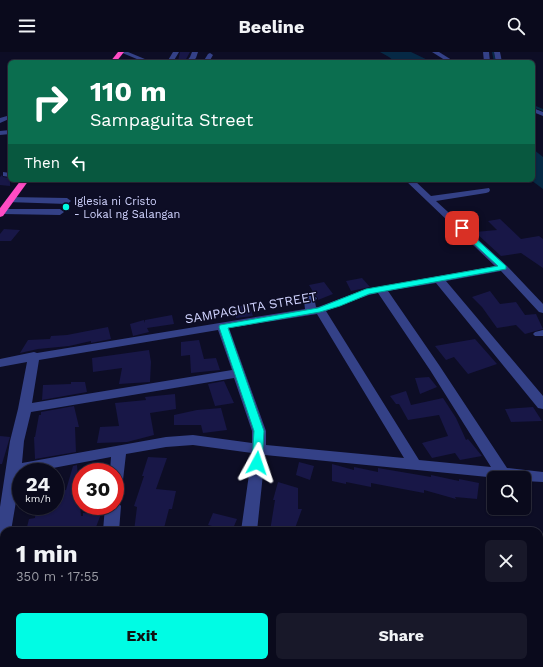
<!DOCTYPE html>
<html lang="en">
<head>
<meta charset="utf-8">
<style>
  :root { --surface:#0a0a1c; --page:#181829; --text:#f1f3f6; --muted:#999aa3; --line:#2a2b3b; --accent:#00fce4 }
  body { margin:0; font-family:"Work Sans",sans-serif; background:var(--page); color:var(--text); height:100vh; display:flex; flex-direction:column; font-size:15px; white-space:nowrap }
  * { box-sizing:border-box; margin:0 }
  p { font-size:13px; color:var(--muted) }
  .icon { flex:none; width:22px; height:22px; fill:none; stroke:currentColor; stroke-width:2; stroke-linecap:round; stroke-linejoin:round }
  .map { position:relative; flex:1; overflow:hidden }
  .drawer { position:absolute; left:0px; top:475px; width:543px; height:140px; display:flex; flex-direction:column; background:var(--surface); border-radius:12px 12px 0 0; box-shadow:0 1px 3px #0004,0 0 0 1px var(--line) }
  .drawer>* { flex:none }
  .hud { position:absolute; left:8px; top:8px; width:527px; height:122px; border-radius:6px; box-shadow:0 1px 3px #0004,0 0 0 1px var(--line); background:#0b6e4f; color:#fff; overflow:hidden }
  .buttons { position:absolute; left:487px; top:419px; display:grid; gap:8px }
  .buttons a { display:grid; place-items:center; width:44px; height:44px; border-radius:6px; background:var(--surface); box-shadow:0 1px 3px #0004,0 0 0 1px var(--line); font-size:20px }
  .speed { position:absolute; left:12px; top:411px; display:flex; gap:8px; font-size:20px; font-weight:700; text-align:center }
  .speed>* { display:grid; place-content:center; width:52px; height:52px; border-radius:50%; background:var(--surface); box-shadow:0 1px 3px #0004,0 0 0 1px var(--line); line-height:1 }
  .speed small { font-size:10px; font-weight:400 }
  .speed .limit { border:6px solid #d22; background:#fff; color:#111 }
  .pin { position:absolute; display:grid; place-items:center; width:34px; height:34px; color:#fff; margin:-17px; border-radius:8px; box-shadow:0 2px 6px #0006 }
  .me { position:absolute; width:44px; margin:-22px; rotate:5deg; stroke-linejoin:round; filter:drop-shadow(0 0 3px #0008) }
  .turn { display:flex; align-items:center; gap:14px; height:84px; padding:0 16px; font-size:18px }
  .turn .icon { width:52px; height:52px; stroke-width:2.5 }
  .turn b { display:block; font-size:28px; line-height:34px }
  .then { display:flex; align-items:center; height:38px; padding:0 16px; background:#0003; gap:8px; font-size:15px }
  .round { display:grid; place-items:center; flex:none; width:42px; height:42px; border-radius:6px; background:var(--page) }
  .head { display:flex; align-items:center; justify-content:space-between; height:68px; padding:0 16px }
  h1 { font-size:24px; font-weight:700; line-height:30px }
  .primary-button { display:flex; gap:8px; margin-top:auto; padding:8px 16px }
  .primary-button a { flex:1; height:46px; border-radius:6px; background:var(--accent); color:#111; font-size:16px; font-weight:700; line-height:46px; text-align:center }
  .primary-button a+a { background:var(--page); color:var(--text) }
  header { display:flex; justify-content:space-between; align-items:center; height:52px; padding:0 16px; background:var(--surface); font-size:18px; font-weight:700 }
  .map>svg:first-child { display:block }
  .water { fill:#062945 }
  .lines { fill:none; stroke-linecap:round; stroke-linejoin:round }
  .stream { stroke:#062945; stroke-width:2 }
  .building { fill:#181747 }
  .minor { fill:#344187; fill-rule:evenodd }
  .highway { fill:#ff4cc4; fill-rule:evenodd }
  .route { fill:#00fce4; stroke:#00a494 }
  .poi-dot { fill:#00fce4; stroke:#0d0d25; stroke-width:1.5 }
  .labels { text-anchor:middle; stroke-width:3; stroke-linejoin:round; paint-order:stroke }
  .far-poi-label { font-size:11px; fill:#d1d4ff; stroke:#0d0d25; text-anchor:start }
  .street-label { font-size:13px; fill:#d1d4ff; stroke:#0d0d25 }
</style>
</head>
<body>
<header><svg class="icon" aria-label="menu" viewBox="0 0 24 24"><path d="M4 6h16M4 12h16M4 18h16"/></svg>Beeline<svg class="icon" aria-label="search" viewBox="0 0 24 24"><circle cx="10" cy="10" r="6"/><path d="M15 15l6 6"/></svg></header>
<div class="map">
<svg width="543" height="615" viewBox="0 0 543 615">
  <rect width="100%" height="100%" fill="#0d0d25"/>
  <g class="water">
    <path d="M380 0H411L432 10H395L389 5Z"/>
    <path d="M533 97 543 105V137L531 128H533Z"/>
  </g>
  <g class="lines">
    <g class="stream">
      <path d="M493 0 495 10"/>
      <path d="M533 54 543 58"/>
    </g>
  </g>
  <g class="building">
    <path d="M180 0H190L185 9H178Z"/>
    <path d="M2 123 3 125 10 126V134L0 133V125Z"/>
    <path d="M500 167 521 187 539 184 543 187V216L521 201 501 204 475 180 497 178 488 169Z"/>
    <path d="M4 177 20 178 11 189H0V182Z"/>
    <path d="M362 226 370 235 351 239 346 229Z"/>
    <path d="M324 230 333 242 318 248V246L315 243 309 233Z"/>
    <path d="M490 239 500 252 516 250 525 263 536 262 543 277 525 282 516 273 497 276 482 255 472 245Z"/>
    <path d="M249 253 253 264 236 266 234 255Z"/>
    <path d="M172 263 174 272 147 276 149 280 133 284 130 272 144 268 145 271V268Z"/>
    <path d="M108 275 111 287 91 291V289L69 294 38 297 20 301 28 288 50 287 51 284 67 283Z"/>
    <path d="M475 287 497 312 468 322 454 305 446 308 435 294Z"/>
    <path d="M199 288 204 307 216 306 220 318 191 321 190 303 181 304V290Z"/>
    <path d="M149 298 151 310 150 330 119 332 122 316 93 320 92 306Z"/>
    <path d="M429 325 437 335 420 342 415 326Z"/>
    <path d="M224 329 234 351 215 354 208 332Z"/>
    <path d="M71 330H85L87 340 42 348 43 333 71 332Z"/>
    <path d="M406 339 411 353 443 346 456 366 466 388 468 387 482 404 460 408 455 401 432 406 422 391 448 384 439 363 408 368 399 352H396L390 344Z"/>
    <path d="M175 342 176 357 150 361 154 383 127 390 97 391 100 375 119 374 115 351 146 348 145 345Z"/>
    <path d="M74 354 79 375H75L76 400 35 407 34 385H35L39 363H41V360Z"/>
    <path d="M533 355 542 369 511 370 505 357Z"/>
    <path d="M221 356 227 378 203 381 201 373H174V363L197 358Z"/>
    <path d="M0 384 10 385 2 412H0Z"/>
    <path d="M148 405 167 406 156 437 176 439 172 457H169L164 476 154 479H134L137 455 134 454 144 424H142Z"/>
    <path d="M299 410 314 414 310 428 296 423Z"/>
    <path d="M332 412 354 418V415L378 420V416L431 425V423L459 429V427L479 431 477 447 455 445 456 447 424 438V441L371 431V435L346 430V432L332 429Z"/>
    <path d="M77 413 81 464H83V461L101 462 96 475 76 479H26L29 467 35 466 36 454H55V439L66 438 73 414Z"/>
    <path d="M278 430 298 436V457H302L294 479H270L275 448H273Z"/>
    <path d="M213 461 237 467 232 479 208 473Z"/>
  </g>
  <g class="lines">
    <g class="minor">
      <path d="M120 0H128L152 10H144Z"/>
      <path d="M173 0H179L173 10H167Z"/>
      <path d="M192 0H198L196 6 192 10H186L190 5Z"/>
      <path d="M432 0H439L455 10H448Z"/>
      <path d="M483 0H489L490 10H484Z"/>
      <path d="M494 0H500L502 10H496Z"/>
      <path d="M210 1 213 3 209 10H203L208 2Z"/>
      <path d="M533 56 543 60V64L533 60Z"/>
      <path d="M7 64 10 65 9 67 0 71V66Z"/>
      <path d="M10 78V82L0 83V79Z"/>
      <path d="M3 120 10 121V125L3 124Z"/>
      <path d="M405 128H414L431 144 489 136 490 138 489 140 486 141 436 149 507 214 543 252V261L539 260 501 219 446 229 543 344V357L538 356 436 231 388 239 439 313 507 416 543 420V430L524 429V426H498L265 403 257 479H241L252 401 193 393 166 395 126 402 122 437 120 441 115 443V420H110L111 405 32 420H21L11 479H4V504L0 506V455L10 389 18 357 27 310 0 315V307L34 300 37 301 305 257 304 249 308 244 312 243 317 246 315 250 316 255H318L366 237 495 214ZM378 241 430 318 491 415 419 408 326 259 369 243ZM317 262 404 406 266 393V379L229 276ZM218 278 232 318 32 351 39 308ZM234 326 252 379V391L193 383 166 385 22 411 24 389 31 360Z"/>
      <path d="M10 145 67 146 71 149 67 152 7 150 6 148Z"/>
      <path d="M0 157H60L64 160 60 163 2 162 0 161Z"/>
      <path d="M543 278V284H535L533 282 535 280Z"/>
      <path d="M115 449 118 450 121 454 119 479H103L105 454H115Z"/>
      <rect x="539" y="496" width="4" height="14"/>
      <path d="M539 574 543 575V605L539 604Z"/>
      <path d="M0 604H4V611H46L48 615H0Z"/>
      <path d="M90 611H108L107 615H89Z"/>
      <path d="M215 611H236L234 615H213Z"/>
    </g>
    <g class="highway">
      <path d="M118 0H124L116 10H110Z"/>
      <path d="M21 128H29L3 164 0 165V156Z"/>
    </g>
  </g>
  <path class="route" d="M462 174 506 214V217L369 242 340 254 320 260 228 276 264 379 262 411 261 414H253L252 411 254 379 219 275 220 273 318 256 366 237 498 214 459 178V175Z"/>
  <circle class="poi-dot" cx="66" cy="155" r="4"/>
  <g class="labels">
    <g class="far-poi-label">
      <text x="74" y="153">Iglesia ni Cristo<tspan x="74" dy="13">- Lokal ng Salangan</tspan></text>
    </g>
    <g class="street-label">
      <text transform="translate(251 255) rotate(-10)" y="5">SAMPAGUITA STREET</text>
    </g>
  </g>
</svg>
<div class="buttons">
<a><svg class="icon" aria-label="search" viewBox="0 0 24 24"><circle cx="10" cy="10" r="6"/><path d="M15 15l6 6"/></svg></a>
</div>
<div class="speed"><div>24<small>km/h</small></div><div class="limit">30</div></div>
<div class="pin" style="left:462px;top:176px;background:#d93025"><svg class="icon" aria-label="arrive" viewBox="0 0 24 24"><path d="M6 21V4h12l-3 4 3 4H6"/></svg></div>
<svg class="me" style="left:257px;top:411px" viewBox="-20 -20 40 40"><path d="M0-17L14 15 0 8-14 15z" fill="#00fce4" stroke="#fff" stroke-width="4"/></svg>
<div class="hud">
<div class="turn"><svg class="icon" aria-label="right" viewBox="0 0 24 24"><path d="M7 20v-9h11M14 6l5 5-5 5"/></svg><div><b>110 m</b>Sampaguita Street</div></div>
<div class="then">Then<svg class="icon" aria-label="left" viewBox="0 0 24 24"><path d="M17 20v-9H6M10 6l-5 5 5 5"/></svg></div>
</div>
<section class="drawer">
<div class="head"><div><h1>1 min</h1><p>350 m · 17:55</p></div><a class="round"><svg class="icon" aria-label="close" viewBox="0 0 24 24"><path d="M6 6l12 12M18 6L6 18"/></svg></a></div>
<div class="primary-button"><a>Exit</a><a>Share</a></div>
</section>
</div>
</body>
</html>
